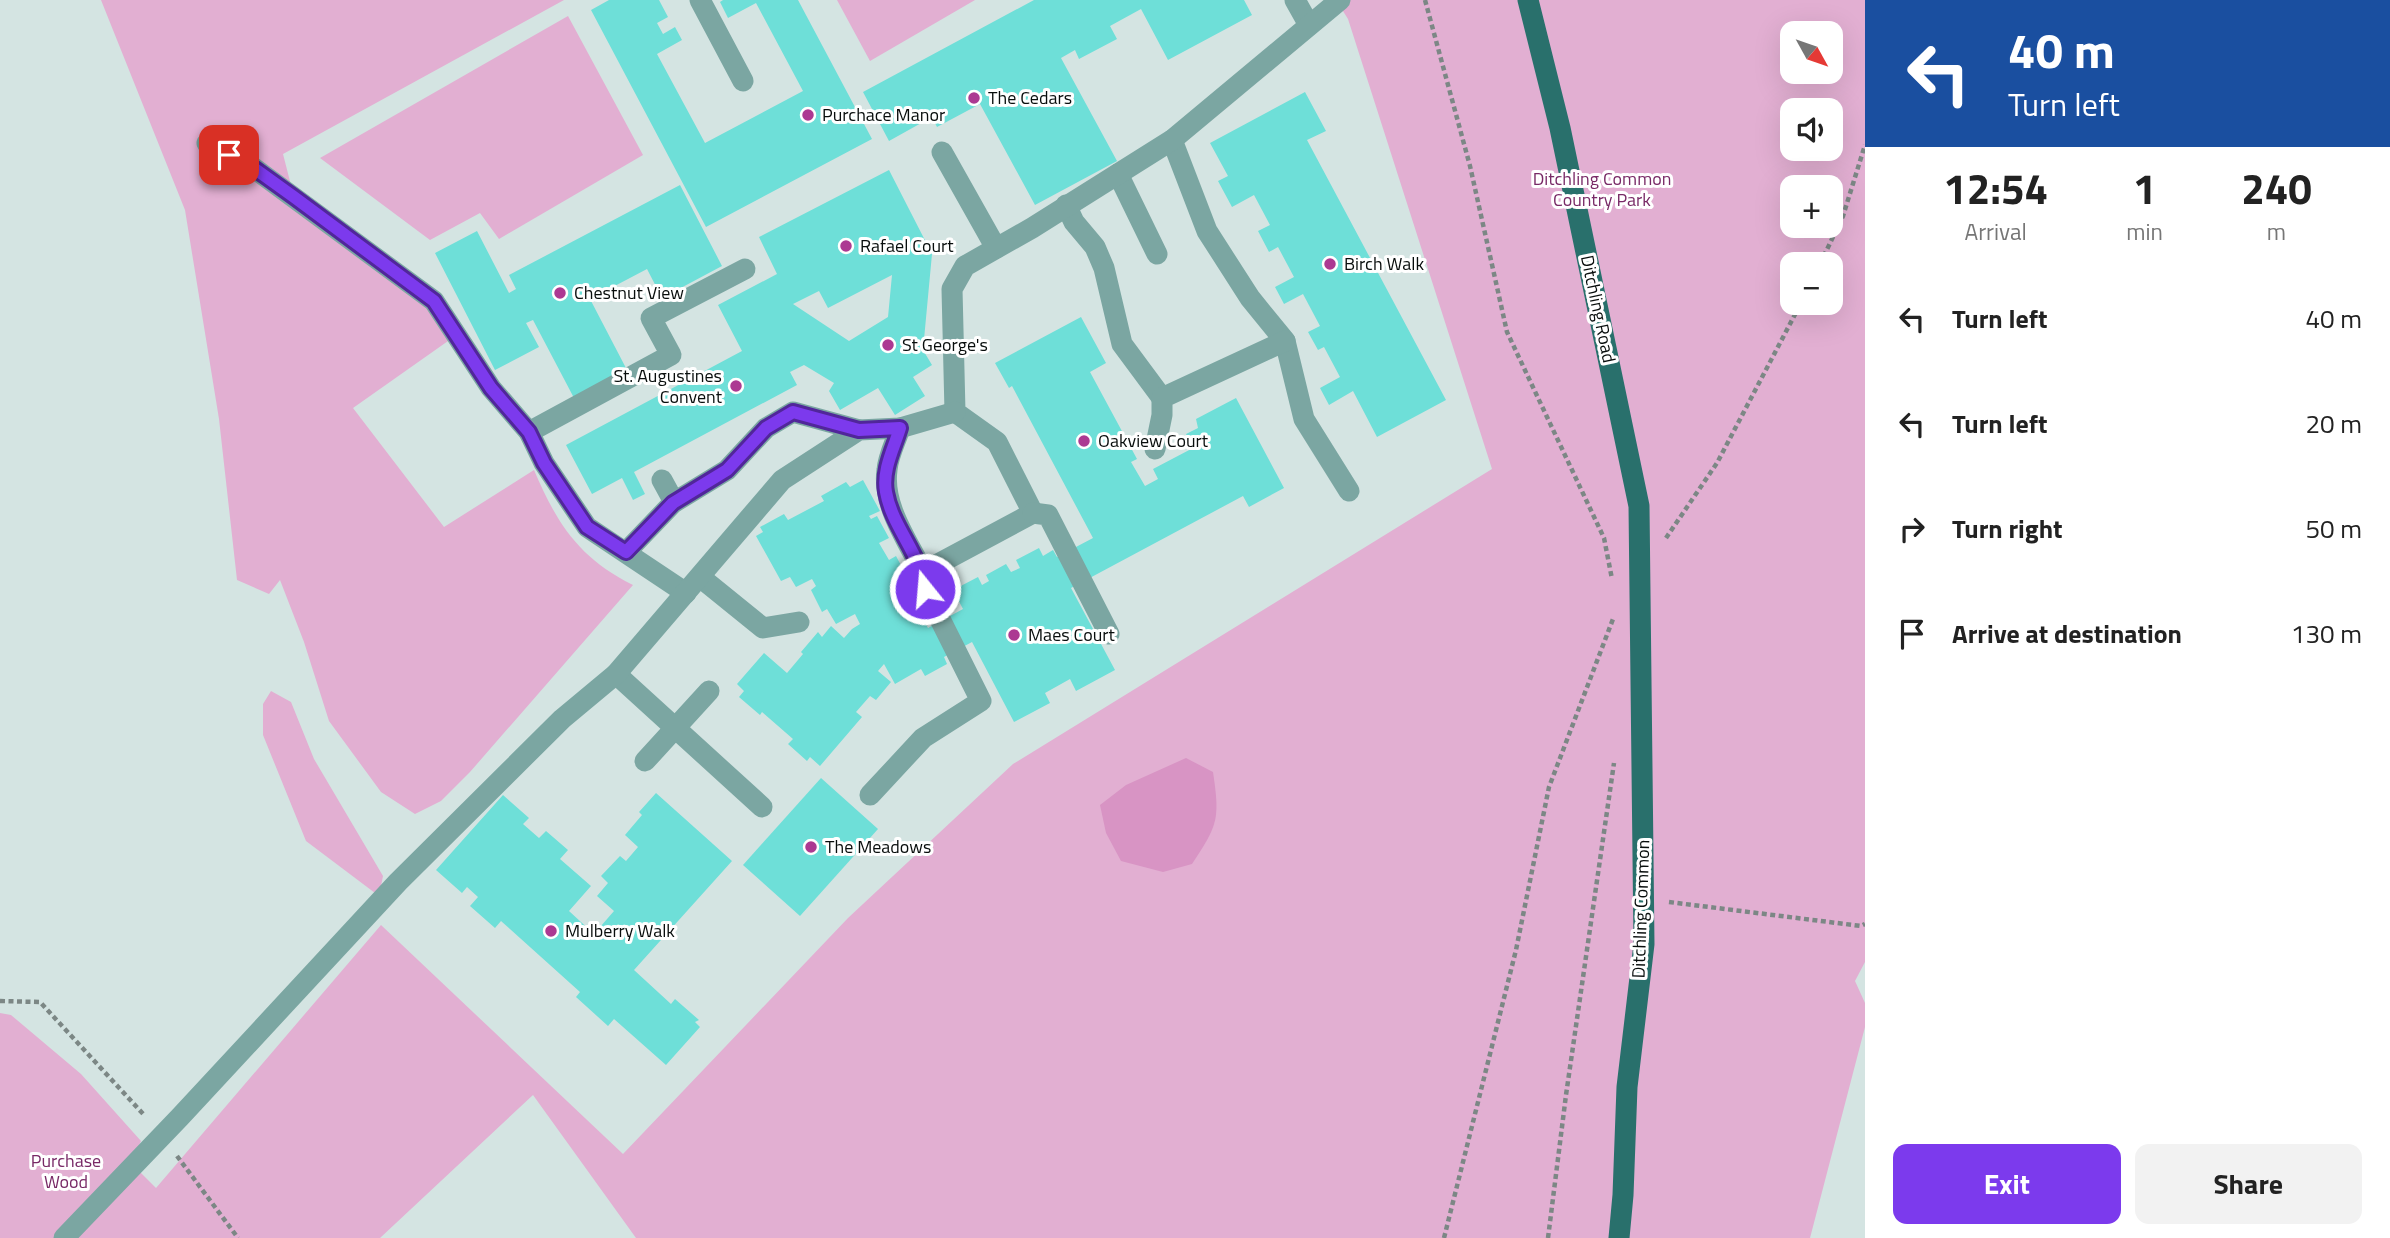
<!DOCTYPE html>
<html lang="en">
<head>
<meta charset="utf-8">
<style>
  :root { --surface:#fff; --page:#f2f2f2; --text:#222; --muted:#767676; --accent:#7c3aed }
  body { margin:0; font-family:"Titillium Web",sans-serif; background:var(--page); color:var(--text); height:100vh; display:flex; flex-direction:column; font-size:26px; white-space:nowrap }
  * { box-sizing:border-box; margin:0 }
  p { font-size:23px; color:var(--muted) }
  .icon { flex:none; width:38px; height:38px; fill:none; stroke:currentColor; stroke-width:2; stroke-linecap:round; stroke-linejoin:round }
  .map { position:relative; flex:1; overflow:hidden }
  .sheet { display:flex; flex-direction:column; background:var(--surface); width:525px }
  .sheet>* { flex:none }
  .hud { background:#1a4fa0; color:#fff; overflow:hidden }
  .needle { width:46px; rotate:130deg }
  .buttons { position:absolute; left:1780px; top:21px; display:grid; gap:14px }
  .buttons a { display:grid; place-items:center; width:63px; height:63px; border-radius:14px; background:var(--surface); box-shadow:0 7px 28px #0002; font-size:35px }
  .pin { position:absolute; display:grid; place-items:center; width:60px; height:60px; color:#fff; margin:-30px; border-radius:14px; box-shadow:0 4px 10px #0006 }
  .me { position:absolute; width:77px; margin:-38px; rotate:343deg; stroke-linejoin:round; filter:drop-shadow(0 0 5px #0008) }
  .turn { display:flex; align-items:center; gap:24px; height:147px; padding:0 28px; font-size:32px }
  .turn .icon { width:91px; height:91px; stroke-width:2.5 }
  .turn b { display:block; font-size:49px; line-height:60px }
  .eta { display:flex; justify-content:space-evenly; align-items:center; height:119px; text-align:center }
  .eta b { font-size:42px; font-weight:700; line-height:49px }
  .primary-button { display:flex; gap:14px; margin-top:auto; padding:14px 28px }
  .primary-button a { flex:1; height:80px; border-radius:14px; background:var(--accent); color:#fff; font-size:28px; font-weight:700; line-height:80px; text-align:center }
  .primary-button a+a { background:var(--page); color:var(--text) }
  ul { padding:0; list-style:none }
  li { display:flex; align-items:center; gap:21px; height:105px; padding:0 28px }
  li div { flex:1 }
  li b { display:block; font-size:26px }
  li em { font-style:normal }
  main { display:flex; flex:1; min-height:0 }
  .map>svg:first-child { display:block }
  .green { fill:#e2afd2; fill-rule:evenodd }
  .water { fill:#d894c4 }
  .building { fill:#6edfd8; fill-rule:evenodd }
  .lines { fill:none; stroke-linecap:round; stroke-linejoin:round }
  .path { stroke:#7c8785; stroke-width:4.5; stroke-dasharray:5 3.5; stroke-linecap:butt }
  .minor { stroke:#7ba6a2; stroke-width:21 }
  .major { stroke:#29706c; stroke-width:21 }
  .route-casing { stroke:#51269a; stroke-width:18 }
  .route { stroke:#7c3aed; stroke-width:12 }
  .poi-dot { fill:#ac3992; stroke:#fff; stroke-width:2.5 }
  .labels { text-anchor:middle; stroke-width:6; stroke-linejoin:round; paint-order:stroke }
  .poi-label { font-size:18px; fill:#080d0c; stroke:#fff; text-anchor:start }
  .park-label { font-size:18px; fill:#782966; stroke:#fff }
  .street-label { font-size:18px; fill:#080d0c; stroke:#fff }
</style>
</head>
<body>
<main>
<div class="map">
<svg width="1865" height="1238" viewBox="0 0 1865 1238">
  <rect width="100%" height="100%" fill="#d4e4e2"/>
  <g class="green">
    <path d="M101 0H564L283 154 294 197 458 334 353 408 444 527 534 470C557 524 579 558 633 585L470 772 441 801 415 814 381 792 329 721 304 642 280 580 269 594 237 580 219 419 185 210Z"/>
    <path d="M837 0H975L870 61Z"/>
    <path d="M1336 0H1865V962L1855 981 1865 1003V1027L1810 1238H636L533 1095 380 1238H0V1013L11 1015 81 1074 141 1141 131 1163 156 1188 381 925 623 1154 848 918 1013 764 1492 469 1348 19ZM1792 33H1830V72H1792ZM1792 110H1830V149H1792ZM1792 187H1830V226H1792ZM1792 264H1830V303H1792Z"/>
    <path d="M568 16 643 155 499 239 480 213 430 240 320 158Z"/>
    <path d="M271 691 291 702 314 759 383 876 379 896 306 841 263 735V704Z"/>
  </g>
  <path class="water" d="M1186 758 1213 772C1220 819 1218 825 1192 864L1163 872 1121 861 1106 833 1100 805 1126 785Z"/>
  <g class="building">
    <path d="M609 0H659L668 17 657 23 663 34 675 27 682 40 657 54 705 143 803 91 756 3 728 18 720 2 723 0H798L872 139 706 227 591 10Z"/>
    <path d="M1034 0H1244L1252 15 1168 60 1141 9 1110 26 1117 39 1079 59 1075 50 1061 58 1117 161 1035 205 980 104 937 127 932 117 889 141 863 92Z"/>
    <path d="M1305 92 1326 131 1307 140 1446 400 1377 437 1353 391 1329 405 1320 388 1340 377 1324 347 1318 350 1308 332 1320 326 1303 294 1284 304 1275 287 1294 277 1278 247 1269 252 1258 231 1270 225 1254 195 1232 207 1218 181 1228 176 1210 143Z"/>
    <path d="M889 170 932 254 923 350 932 365 913 377 925 396 895 415 878 388 840 410 829 391 834 383 804 365 790 372 797 385 634 472 645 494 633 500 622 478 592 494 566 445 742 351 718 305 777 274 759 237ZM892 275 888 317 849 341 793 304 819 291 828 308Z"/>
    <path d="M680 185 722 266 662 298 647 269 590 299 627 370 574 398 533 320 526 323 539 347 495 370 435 253 477 231 509 293 516 289 509 275Z"/>
    <path d="M1081 317 1106 363 1090 372 1137 459 1131 462 1145 486 1158 479 1153 469 1193 448 1186 434 1198 428 1196 419 1236 398 1284 488 1249 507 1243 496 1071 588 1115 670 1076 691 1070 679 1045 693 1050 703 1014 722 972 642 944 657 947 664 925 676 921 669 895 684 884 664 878 671 891 682 876 700 870 696 856 712 862 717 820 766 810 757 807 761 788 744 793 739 762 712 760 715 739 697 744 691 737 684 764 653 787 673 803 654 801 652 818 632 822 637 831 626 844 638 852 629 860 624 855 614 836 624 827 609 822 612 811 590 816 586 812 579 796 587 790 577 781 581 756 536 763 532 760 527 784 514 788 520 824 501 821 496 846 482 850 487 863 480 880 511 869 516 871 519 877 516 889 538 879 543 889 560 896 556 911 584 901 590 908 602 904 604 914 622 922 618 928 628 963 609 953 590 978 577 982 585 989 581 986 575 1006 564 1011 572 1020 568 1016 560 1039 548 1043 556 1053 550 1057 557 1093 538 1012 386 1009 388 995 363Z"/>
    <path d="M821 778 878 829 800 916 743 865Z"/>
    <path d="M656 793 732 861 634 970 671 1004 675 999 699 1020 695 1022 700 1027 666 1065 614 1019 608 1026 576 997 580 992 501 921 495 928 470 906 478 897 467 887 462 893 436 870 503 795 529 818 523 824 539 838 546 831 568 850 560 859 591 886 569 911 594 934 614 911 597 896 608 883 601 876 620 856 626 861 638 847 625 835 642 815 639 812Z"/>
  </g>
  <g class="lines">
    <g class="path">
      <path d="M1425 0 1470 166 1507 332 1604 538 1612 579"/>
      <path d="M1820 264 1843 216 1865 145"/>
      <path d="M1666 538 1717 463 1801 303"/>
      <path d="M1669 902 1861 926 1865 924"/>
      <path d="M0 1001 40 1002 145 1116"/>
      <path d="M177 1156 238 1238"/>
      <path d="M1444 1238 1516 950 1549 787 1613 619"/>
      <path d="M1548 1238 1566 1095 1614 763"/>
    </g>
    <g class="minor">
      <path d="M700 0 743 81"/>
      <path d="M1295 0 1309 25"/>
      <path d="M1172 140 1207 231 1250 298 1285 341 1304 419 1349 491"/>
      <path d="M207 143 251 166 434 301 491 388 529 432 544 463 587 527 686 593"/>
      <path d="M942 152 996 248"/>
      <path d="M1118 174 1157 254"/>
      <path d="M1066 205 1074 222 1095 247 1104 268 1122 344 1162 398"/>
      <path d="M900 428C896 441 888 456 887 470 882 506 908 541 923 572L1033 513 997 442 955 412 952 289 965 266 1032 228 1172 140 1340 0"/>
      <path d="M529 432 671 355 651 318 745 269"/>
      <path d="M1155 449 1162 415V398L1285 341"/>
      <path d="M662 480 674 502"/>
      <path d="M1033 513 1048 515 1109 634"/>
      <path d="M626 552 673 503 727 470 766 428 793 412 859 430"/>
      <path d="M700 577 763 628 799 622"/>
      <path d="M616 674 762 807"/>
      <path d="M645 761 709 691"/>
      <path d="M870 795 923 738 981 701 925 589 923 572"/>
      <path d="M64 1238 180 1117 398 882 562 719 616 674 782 480 859 430 900 428 955 412"/>
    </g>
    <path class="major" d="M1528 0 1560 128 1639 506 1644 944 1627 1087 1623 1195 1619 1238"/>
  </g>
  <g class="lines">
    <g class="route-casing">
      <path id="route" d="M229 155 251 166 294 197 434 301 491 388 529 432 544 463 587 527 626 552 673 503 727 470 766 428 793 412 859 430 900 428C894 448 882 470 886 492 892 527 921 554 925 589"/>
    </g>
    <use href="#route" class="route"/>
  </g>
  <g class="poi-dot">
    <circle cx="974" cy="98" r="7"/>
    <circle cx="808" cy="115" r="7"/>
    <circle cx="846" cy="246" r="7"/>
    <circle cx="1330" cy="264" r="7"/>
    <circle cx="560" cy="293" r="7"/>
    <circle cx="888" cy="345" r="7"/>
    <circle cx="736" cy="386" r="7"/>
    <circle cx="1084" cy="441" r="7"/>
    <circle cx="1014" cy="635" r="7"/>
    <circle cx="811" cy="847" r="7"/>
    <circle cx="551" cy="931" r="7"/>
  </g>
  <g class="labels">
    <g class="poi-label">
      <text x="988" y="104">The Cedars</text>
      <text x="822" y="121">Purchace Manor</text>
      <text x="860" y="252">Rafael Court</text>
      <text x="1344" y="270">Birch Walk</text>
      <text x="574" y="299">Chestnut View</text>
      <text x="902" y="351">St George's</text>
      <text x="722" y="382" text-anchor="end">St. Augustines<tspan x="722" dy="21">Convent</tspan></text>
      <text x="1098" y="447">Oakview Court</text>
      <text x="1028" y="641">Maes Court</text>
      <text x="825" y="853">The Meadows</text>
      <text x="565" y="937">Mulberry Walk</text>
    </g>
    <g class="park-label">
      <text x="1602" y="185">Ditchling Common<tspan x="1602" dy="21">Country Park</tspan></text>
      <text x="66" y="1167">Purchase<tspan x="66" dy="21">Wood</tspan></text>
    </g>
    <g class="street-label">
      <text transform="translate(1598 309) rotate(78)" y="6">Ditchling Road</text>
      <text transform="translate(1641 909) rotate(-88)" y="6">Ditchling Common</text>
    </g>
  </g>
</svg>
<div class="buttons">
<a><svg class="needle" viewBox="-14 -14 28 28"><path d="M0-13l5 13h-10z" fill="#e53935"/><path d="M0 13l5-13h-10z" fill="#767676"/></svg></a>
<a><svg class="icon" aria-label="sound" viewBox="0 0 24 24"><path d="M4 9h4l5-4v14l-5-4H4zM17 9q2 3 0 6"/></svg></a>
<a>+</a>
<a>−</a>
</div>
<div class="pin" style="left:229px;top:155px;background:#d93025"><svg class="icon" aria-label="arrive" viewBox="0 0 24 24"><path d="M6 21V4h12l-3 4 3 4H6"/></svg></div>
<svg class="me" style="left:925px;top:589px" viewBox="-20 -20 40 40"><circle r="17" fill="#7c3aed" stroke="#fff" stroke-width="3"/><path d="M0-11L8 9 0 5-8 9z" fill="#fff"/></svg>
</div>
<section class="sheet">
<div class="hud">
<div class="turn"><svg class="icon" aria-label="left" viewBox="0 0 24 24"><path d="M17 20v-9H6M10 6l-5 5 5 5"/></svg><div><b>40 m</b>Turn left</div></div>
</div>
<div class="eta">
<div><b>12:54</b><p>Arrival</p></div>
<div><b>1</b><p>min</p></div>
<div><b>240</b><p>m</p></div>
</div>
<ul>
<li><svg class="icon" aria-label="left" viewBox="0 0 24 24"><path d="M17 20v-9H6M10 6l-5 5 5 5"/></svg><div><b>Turn left</b></div><em>40 m</em></li>
<li><svg class="icon" aria-label="left" viewBox="0 0 24 24"><path d="M17 20v-9H6M10 6l-5 5 5 5"/></svg><div><b>Turn left</b></div><em>20 m</em></li>
<li><svg class="icon" aria-label="right" viewBox="0 0 24 24"><path d="M7 20v-9h11M14 6l5 5-5 5"/></svg><div><b>Turn right</b></div><em>50 m</em></li>
<li><svg class="icon" aria-label="arrive" viewBox="0 0 24 24"><path d="M6 21V4h12l-3 4 3 4H6"/></svg><div><b>Arrive at destination</b></div><em>130 m</em></li>
</ul>
<div class="primary-button"><a>Exit</a><a>Share</a></div>
</section>
</main>
</body>
</html>
